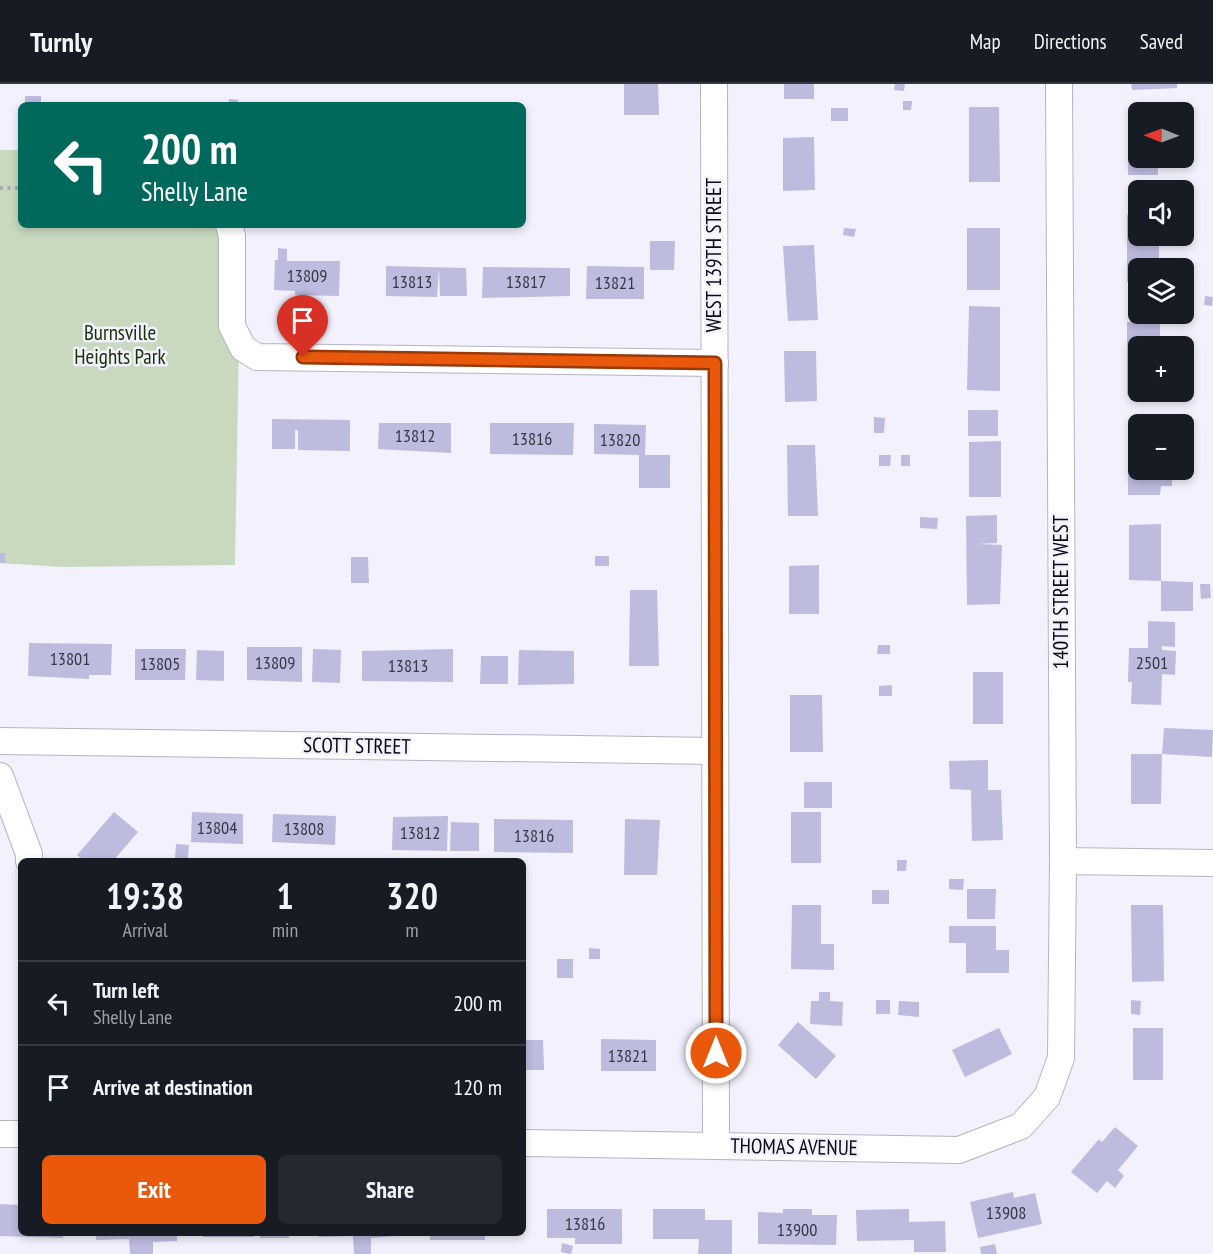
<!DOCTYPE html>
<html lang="en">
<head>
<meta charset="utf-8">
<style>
  :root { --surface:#171b24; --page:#242831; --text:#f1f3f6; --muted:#9ea1a6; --line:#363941; --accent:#ea580c }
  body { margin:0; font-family:"PT Sans Narrow",sans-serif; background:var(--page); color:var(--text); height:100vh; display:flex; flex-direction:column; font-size:22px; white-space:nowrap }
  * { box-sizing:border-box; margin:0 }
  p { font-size:20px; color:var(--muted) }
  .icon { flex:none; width:33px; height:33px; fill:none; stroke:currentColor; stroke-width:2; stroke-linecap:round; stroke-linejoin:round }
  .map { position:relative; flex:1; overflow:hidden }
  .details { position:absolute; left:18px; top:774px; width:508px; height:378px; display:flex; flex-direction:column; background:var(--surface); border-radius:9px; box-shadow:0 3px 9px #0003 }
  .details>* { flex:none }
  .hud { position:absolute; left:18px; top:18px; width:508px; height:126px; border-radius:9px; box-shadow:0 3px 9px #0003; background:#00695c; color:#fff; overflow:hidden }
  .needle { width:39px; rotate:271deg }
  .controls { position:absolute; left:1128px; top:18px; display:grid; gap:12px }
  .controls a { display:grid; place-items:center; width:66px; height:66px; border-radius:9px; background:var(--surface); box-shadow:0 3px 9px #0003; font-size:30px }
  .pin { position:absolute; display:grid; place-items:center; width:51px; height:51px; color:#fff; margin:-62px -26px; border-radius:50% 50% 50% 0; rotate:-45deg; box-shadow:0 0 6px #0007 }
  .pin .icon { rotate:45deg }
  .me { position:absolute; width:66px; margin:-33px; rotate:0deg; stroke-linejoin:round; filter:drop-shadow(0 0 4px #0008) }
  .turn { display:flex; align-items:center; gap:21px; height:126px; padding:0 24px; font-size:27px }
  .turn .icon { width:78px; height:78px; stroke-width:2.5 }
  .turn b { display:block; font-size:42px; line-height:51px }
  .eta { display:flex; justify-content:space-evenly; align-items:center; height:102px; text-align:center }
  .eta b { font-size:36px; font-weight:700; line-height:42px }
  .button { display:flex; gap:12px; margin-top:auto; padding:12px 24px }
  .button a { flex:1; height:69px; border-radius:9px; background:var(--accent); color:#fff; font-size:24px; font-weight:700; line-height:69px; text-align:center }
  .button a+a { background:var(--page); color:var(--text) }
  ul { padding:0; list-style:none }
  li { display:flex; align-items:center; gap:18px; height:84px; padding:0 24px; border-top:2px solid var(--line) }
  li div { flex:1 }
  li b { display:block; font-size:22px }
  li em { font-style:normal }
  header { display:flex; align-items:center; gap:36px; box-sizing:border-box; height:84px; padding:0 30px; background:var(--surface); border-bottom:2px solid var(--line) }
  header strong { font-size:28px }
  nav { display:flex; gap:33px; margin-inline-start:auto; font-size:21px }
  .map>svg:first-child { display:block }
  .green { fill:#c8d9c0 }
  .building { fill:#bdbbde }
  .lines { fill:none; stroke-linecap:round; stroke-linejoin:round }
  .minor-casing { stroke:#b5b5c0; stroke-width:28 }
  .path { stroke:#aaa9b2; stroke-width:4; stroke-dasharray:3 4.5; stroke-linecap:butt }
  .minor { stroke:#fff; stroke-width:26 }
  .route-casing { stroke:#983908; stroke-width:15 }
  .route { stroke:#ea580c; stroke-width:10 }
  .labels { text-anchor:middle; stroke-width:5; stroke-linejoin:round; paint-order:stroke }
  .number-label { font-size:18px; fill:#383844 }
  .street-label { font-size:21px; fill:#0c0c10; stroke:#f2f1fd }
  .park-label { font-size:21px; fill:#183203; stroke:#f2f1fd }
</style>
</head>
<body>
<header>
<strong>Turnly</strong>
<nav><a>Map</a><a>Directions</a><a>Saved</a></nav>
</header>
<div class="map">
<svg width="1213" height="1170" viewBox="0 0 1213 1170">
  <rect width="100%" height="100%" fill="#f2f1fd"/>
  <path class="green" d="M0 66H21V141H241L235 481 63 483 0 479Z"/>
  <g class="building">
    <path d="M624 0H658L659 31H624Z"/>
    <rect x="784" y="0" width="30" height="15"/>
    <path d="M895 0H905L904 7 894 6Z"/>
    <path d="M1131 0H1177V4L1132 6Z"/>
    <rect x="25" y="12" width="16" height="9"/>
    <path d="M229 15 238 16V21H229Z"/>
    <path d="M903 17H912L911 26H903Z"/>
    <path d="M969 23H999L1000 98H969Z"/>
    <rect x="831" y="24" width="17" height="13"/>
    <path d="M1128 26H1159V28H1138V74H1158V91H1128Z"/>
    <path d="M814 53 815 106 783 107V54Z"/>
    <path d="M1127 131H1138V152H1159V184H1138V198H1127Z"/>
    <path d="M844 144 856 145 854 153 843 151Z"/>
    <rect x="967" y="144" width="33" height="62"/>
    <path d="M650 157H675L674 186H650Z"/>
    <path d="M814 161 818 236 788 237 783 162Z"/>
    <path d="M278 164 287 165V177H340L339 212 295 211V207L274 206 275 176H278Z"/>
    <path d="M386 182 466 184 467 212H440L439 185 437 213 386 212Z"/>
    <path d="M587 182 644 183V215H586Z"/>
    <path d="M483 183 570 184V212L482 214Z"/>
    <path d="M1205 212 1213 213 1212 222 1204 221Z"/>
    <path d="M969 222 1000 223V307L967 306Z"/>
    <path d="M1127 238H1160V262H1138V308H1174V311H1127Z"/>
    <path d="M784 267H816L817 317 785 318Z"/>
    <rect x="968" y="326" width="30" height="26"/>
    <path d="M874 333 885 334 884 349H874Z"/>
    <path d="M272 335 350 336V367L298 366V346H295V365H272Z"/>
    <path d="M379 339H451V369L378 365Z"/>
    <path d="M490 339H574L573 371 490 370Z"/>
    <path d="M594 340 646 341 645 371H670V404H639V371L594 370Z"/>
    <path d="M1128 356H1138V386H1160V393H1172V402H1161L1160 411H1128Z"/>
    <path d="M1001 357V413H969V358Z"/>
    <path d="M787 361H815L818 432H788Z"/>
    <path d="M879 371H891L890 382H879Z"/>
    <rect x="901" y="371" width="9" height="11"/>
    <path d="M997 431V459L977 460 1002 461 1000 520 967 521 966 432Z"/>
    <path d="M920 433 938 434 937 445 920 444Z"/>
    <path d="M1161 440V497L1129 496V441Z"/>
    <rect x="0" y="469" width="5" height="10"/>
    <rect x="595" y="472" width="14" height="10"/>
    <path d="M351 473H368L369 499H351Z"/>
    <path d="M819 481V530H789V482Z"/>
    <path d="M1161 497 1193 498V527H1161Z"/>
    <path d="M1200 500H1210L1211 514 1201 515Z"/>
    <path d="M630 506H657L659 582H629Z"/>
    <path d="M1148 537 1175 538V563L1162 562V566L1176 567 1175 591 1162 590 1161 621 1131 620 1132 598H1128L1129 564H1148Z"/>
    <path d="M29 559 112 560 111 591H89V595L28 592Z"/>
    <path d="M878 561H890V570H877Z"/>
    <path d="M247 563H302V598L247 596Z"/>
    <path d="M135 565H186L185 596H135Z"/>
    <path d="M313 565 341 566 340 599 312 598Z"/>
    <path d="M453 565V598L362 597V567Z"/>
    <path d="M197 566 224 567V597L196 596Z"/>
    <path d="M519 566 574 567V600L518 601Z"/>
    <path d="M481 572H508V600H480Z"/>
    <rect x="973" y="588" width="30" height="52"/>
    <path d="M892 601V612H879V602Z"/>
    <path d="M790 611H822L823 668H790Z"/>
    <path d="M1164 644 1213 646 1212 673 1162 670Z"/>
    <path d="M1131 670H1162L1161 720H1131Z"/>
    <path d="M988 676V706H1001L1003 756 972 757 971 706 950 705 949 677Z"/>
    <rect x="804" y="698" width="28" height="26"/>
    <path d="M114 728 138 748 113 777H84L77 771Z"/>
    <path d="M192 728 243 730V760L191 758Z"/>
    <rect x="791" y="728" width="30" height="51"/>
    <path d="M273 730 336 732 335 761 272 758Z"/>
    <path d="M448 732 447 767 392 766 393 733Z"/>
    <path d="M494 735 573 736V769L494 768Z"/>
    <path d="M625 735 660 736 657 791H624Z"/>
    <path d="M451 738 479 739V767H450Z"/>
    <path d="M176 760 189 761 188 774H175Z"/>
    <path d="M897 776H907L906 787H897Z"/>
    <path d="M949 795H964L963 806 949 805Z"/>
    <path d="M967 805H996L995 835H967Z"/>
    <rect x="872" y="806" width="17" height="14"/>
    <path d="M792 821H821V860H834V886L791 885Z"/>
    <path d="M1131 821H1163L1164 897 1132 898Z"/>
    <path d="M949 842H996V866H1009V889H966V859H949Z"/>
    <path d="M589 864 600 865V875H589Z"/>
    <rect x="557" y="875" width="16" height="19"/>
    <path d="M819 908H830V917L843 918 842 942 810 940 811 917H819Z"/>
    <rect x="876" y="916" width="14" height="14"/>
    <path d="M1131 916 1141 917 1140 931 1131 930Z"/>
    <path d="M899 917 919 918V933L898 931Z"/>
    <path d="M798 938 836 972 816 995 778 961Z"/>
    <path d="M999 944 1012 970 965 993 952 966Z"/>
    <rect x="1133" y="944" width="30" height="52"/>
    <path d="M601 955 656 956V987H601Z"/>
    <path d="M524 956H543L544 986H524Z"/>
    <path d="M1115 1043 1138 1062 1118 1086 1124 1092 1115 1104 1107 1097 1097 1109 1071 1088 1099 1055 1102 1058Z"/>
    <path d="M1013 1108 1014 1114 1035 1109 1042 1140 978 1154 970 1118Z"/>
    <path d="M0 1120 21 1121V1149H63V1154L0 1152Z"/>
    <path d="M547 1125H622V1160H575V1154H547Z"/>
    <path d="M653 1125H705V1136H732V1170H698L699 1155H653Z"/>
    <path d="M783 1125H812V1131H837L836 1161 758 1160V1128L783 1129Z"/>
    <path d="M909 1125V1138L945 1137 946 1168H914V1156L857 1157 856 1126Z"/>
    <path d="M96 1149H177V1157L153 1158V1170H130L129 1155 96 1156Z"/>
    <rect x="203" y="1149" width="51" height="4"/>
    <rect x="260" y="1149" width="29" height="5"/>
    <path d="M319 1149H395L396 1152 371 1154V1170H354L353 1152 319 1153Z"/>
    <rect x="430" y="1149" width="55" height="7"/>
    <path d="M562 1159 573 1162 571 1170 561 1168Z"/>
    <path d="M995 1160 997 1170H981L980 1163Z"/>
  </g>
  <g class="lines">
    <g class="minor-casing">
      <g id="minor">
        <path d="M714 0 716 1062"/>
        <path d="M229 141 232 152V242L243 264 257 273 715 279"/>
        <path d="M0 657 715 667"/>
        <path d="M0 692 29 770V777"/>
        <path d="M1063 777 1213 779"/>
        <path d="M0 1050H21"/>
        <path d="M524 1059 959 1066 1021 1042 1047 1013 1061 974 1063 777 1059 0"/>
      </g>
    </g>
    <path class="path" d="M0 104H21"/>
    <use href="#minor" class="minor"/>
  </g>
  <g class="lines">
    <g class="route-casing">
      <path id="route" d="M303 273 715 279 716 969"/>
    </g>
    <use href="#route" class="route"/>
  </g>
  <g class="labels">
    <g class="number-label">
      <text x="307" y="198">13809</text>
      <text x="412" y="204">13813</text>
      <text x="526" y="204">13817</text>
      <text x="615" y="205">13821</text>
      <text x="415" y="358">13812</text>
      <text x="532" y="361">13816</text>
      <text x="620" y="362">13820</text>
      <text x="70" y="581">13801</text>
      <text x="275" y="585">13809</text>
      <text x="1152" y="585">2501</text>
      <text x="160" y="586">13805</text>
      <text x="408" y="588">13813</text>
      <text x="217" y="750">13804</text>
      <text x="304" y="751">13808</text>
      <text x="420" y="755">13812</text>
      <text x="534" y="758">13816</text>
      <text x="628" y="978">13821</text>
      <text x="1006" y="1135">13908</text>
      <text x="585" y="1146">13816</text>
      <text x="797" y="1152">13900</text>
    </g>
    <g class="street-label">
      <text transform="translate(714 171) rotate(-90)" y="7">WEST 139TH STREET</text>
      <text transform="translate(1061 508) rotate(-90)" y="7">140TH STREET WEST</text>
      <text transform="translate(357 662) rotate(1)" y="7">SCOTT STREET</text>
      <text transform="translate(794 1063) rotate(1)" y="7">THOMAS AVENUE</text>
    </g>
    <g class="park-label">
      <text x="120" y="256">Burnsville<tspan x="120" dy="24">Heights Park</tspan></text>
    </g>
  </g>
</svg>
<div class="controls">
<a><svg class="needle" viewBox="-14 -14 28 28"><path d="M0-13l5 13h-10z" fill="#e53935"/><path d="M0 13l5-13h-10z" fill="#9ea1a6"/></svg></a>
<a><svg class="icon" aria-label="sound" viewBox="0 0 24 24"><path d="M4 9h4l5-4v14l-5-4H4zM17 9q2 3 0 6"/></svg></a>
<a><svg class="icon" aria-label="layers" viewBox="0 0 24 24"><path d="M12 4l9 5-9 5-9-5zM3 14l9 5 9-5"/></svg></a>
<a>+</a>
<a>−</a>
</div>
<div class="pin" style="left:303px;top:273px;background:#d93025"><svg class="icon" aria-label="arrive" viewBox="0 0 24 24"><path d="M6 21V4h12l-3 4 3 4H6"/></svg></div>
<svg class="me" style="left:716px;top:969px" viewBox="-20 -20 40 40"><circle r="17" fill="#ea580c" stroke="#fff" stroke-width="3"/><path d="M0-11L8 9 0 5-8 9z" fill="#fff"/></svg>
<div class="hud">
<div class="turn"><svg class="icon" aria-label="left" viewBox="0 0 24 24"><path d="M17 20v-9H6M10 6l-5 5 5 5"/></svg><div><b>200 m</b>Shelly Lane</div></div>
</div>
<section class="details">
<div class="eta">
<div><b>19:38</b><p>Arrival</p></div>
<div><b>1</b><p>min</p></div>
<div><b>320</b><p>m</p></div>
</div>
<ul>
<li><svg class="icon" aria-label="left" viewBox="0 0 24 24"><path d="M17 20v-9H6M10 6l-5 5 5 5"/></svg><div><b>Turn left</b><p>Shelly Lane</p></div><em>200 m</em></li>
<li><svg class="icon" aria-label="arrive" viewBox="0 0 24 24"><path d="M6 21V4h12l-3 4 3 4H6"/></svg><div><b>Arrive at destination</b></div><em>120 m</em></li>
</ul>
<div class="button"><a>Exit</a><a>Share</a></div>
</section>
</div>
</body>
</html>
